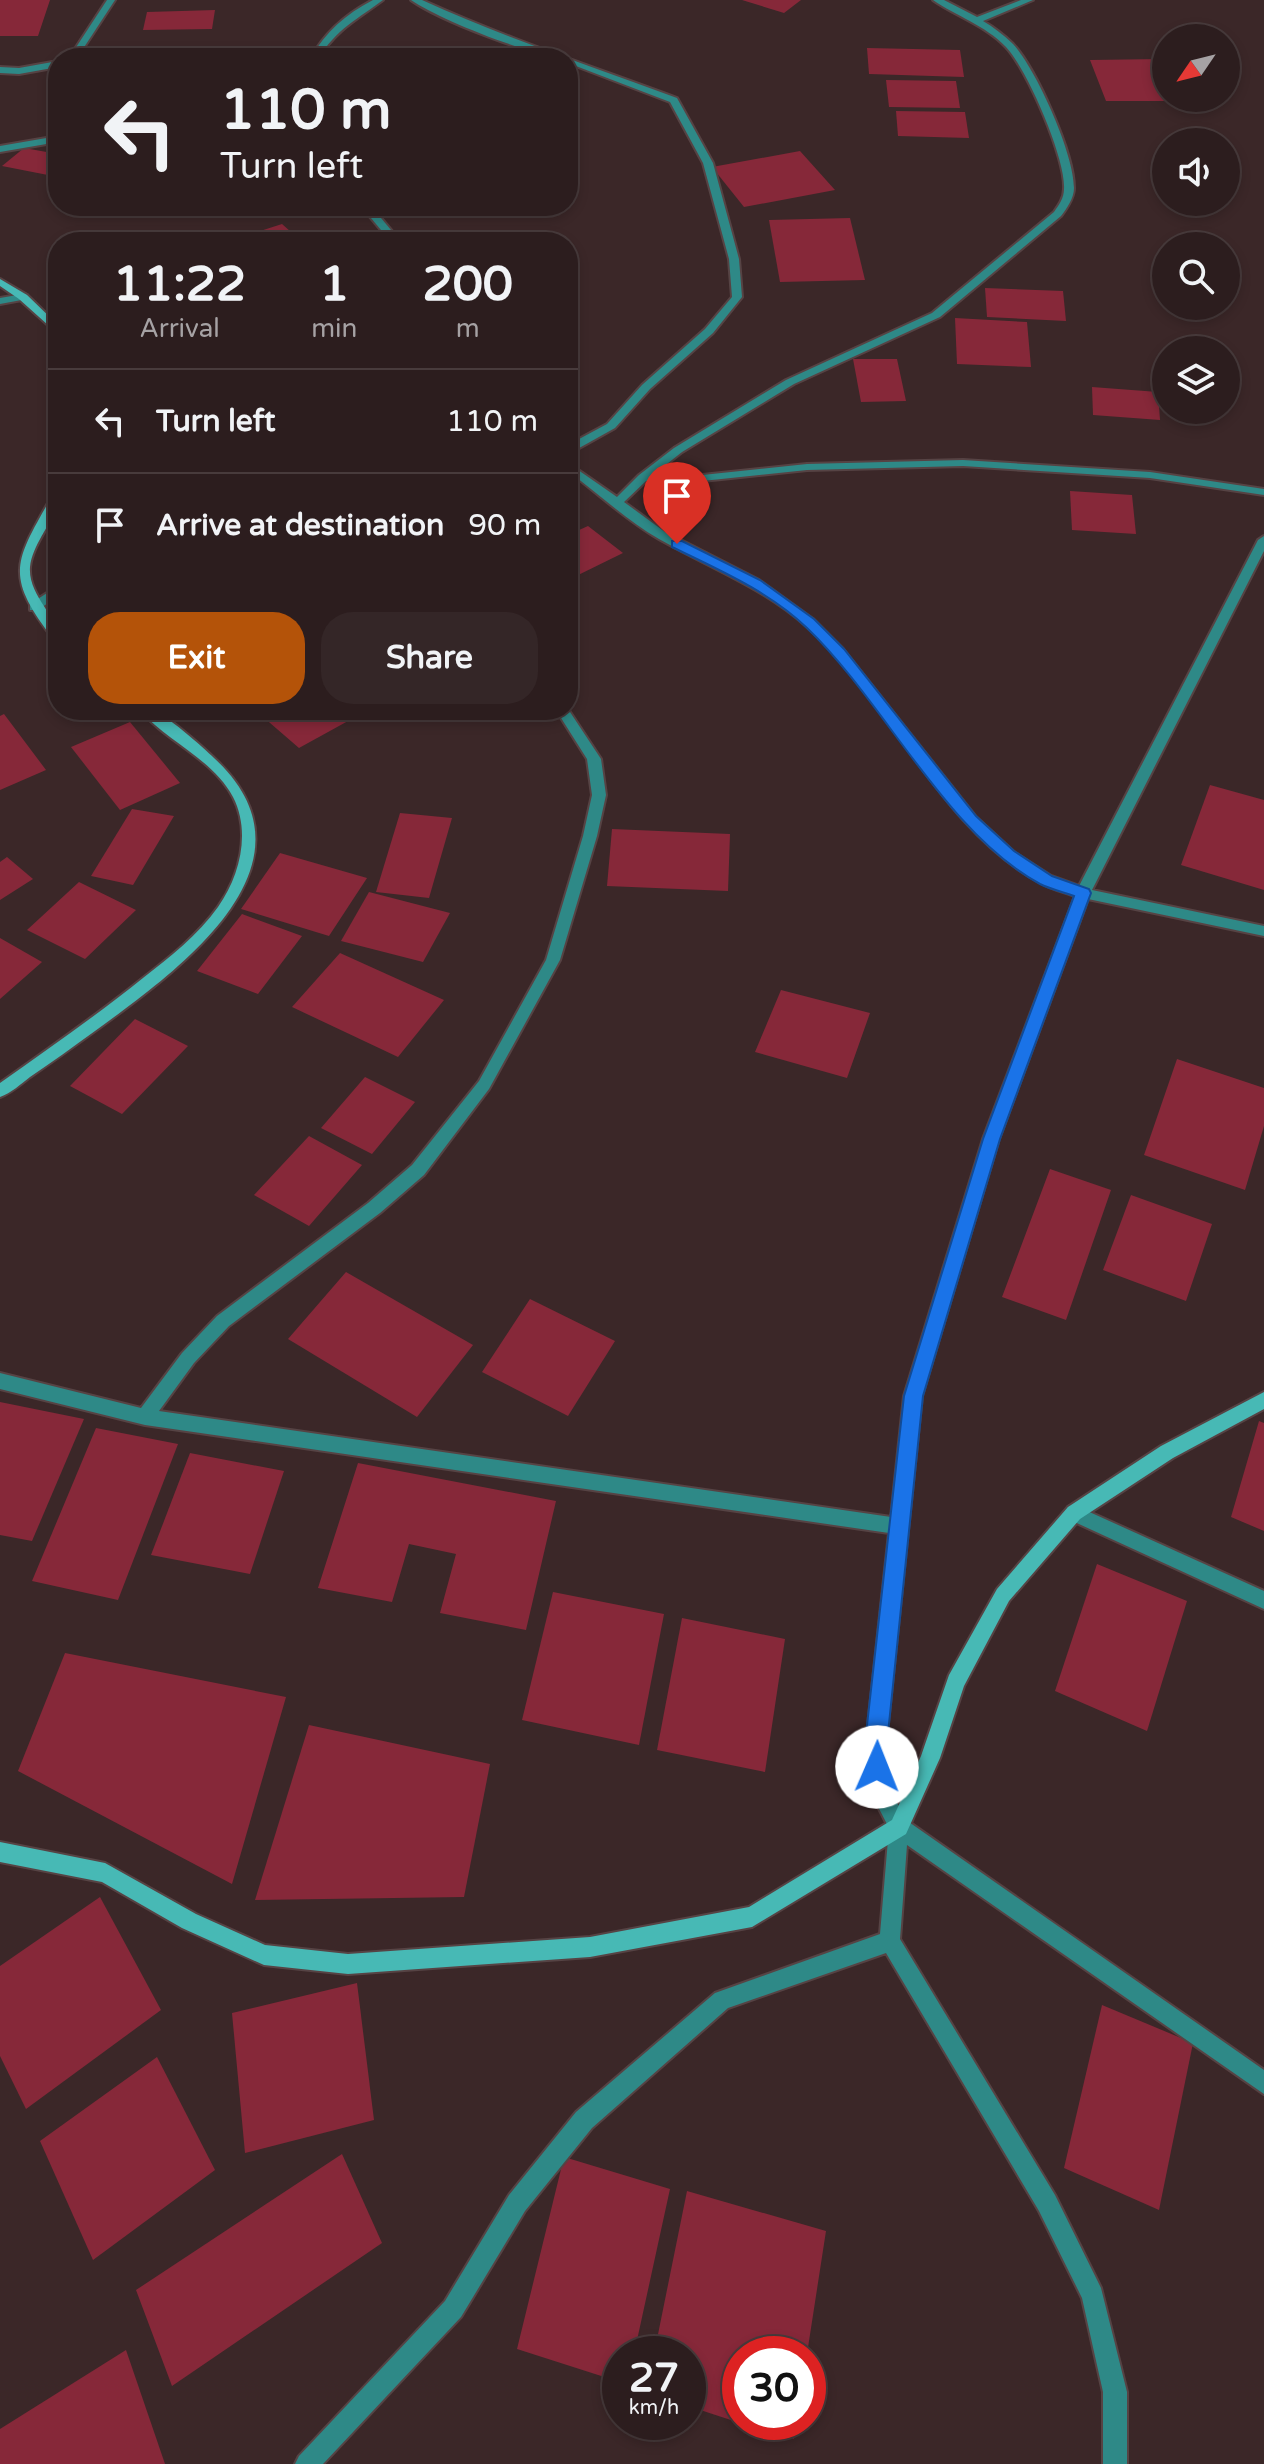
<!DOCTYPE html>
<html lang="en">
<head>
<meta charset="utf-8">
<style>
  :root { --surface:#2c1d1e; --page:#342627; --text:#f1f3f6; --muted:#a6a2a4; --line:#483b3c; --accent:#b45309 }
  body { margin:0; font-family:"Varela Round",sans-serif; background:var(--page); color:var(--text); height:100vh; display:flex; flex-direction:column; font-size:30px; white-space:nowrap }
  * { box-sizing:border-box; margin:0 }
  p { font-size:26px; color:var(--muted) }
  .icon { flex:none; width:44px; height:44px; fill:none; stroke:currentColor; stroke-width:2; stroke-linecap:round; stroke-linejoin:round }
  .map { position:relative; flex:1; overflow:hidden }
  .details { position:absolute; left:48px; top:232px; width:530px; height:488px; display:flex; flex-direction:column; background:var(--surface); border-radius:32px; box-shadow:0 4px 12px #0003,0 0 0 2px var(--line) }
  .details>* { flex:none }
  .hud { position:absolute; left:48px; top:48px; width:530px; height:168px; border-radius:32px; box-shadow:0 4px 12px #0003,0 0 0 2px var(--line); background:#2c1d1e; color:var(--text); overflow:hidden }
  .needle { width:52px; rotate:235deg }
  .controls { position:absolute; left:1152px; top:24px; display:grid; gap:16px }
  .controls a { display:grid; place-items:center; width:88px; height:88px; border-radius:50%; background:var(--surface); box-shadow:0 4px 12px #0003,0 0 0 2px var(--line); font-size:40px }
  .speed { position:absolute; left:602px; top:2336px; display:flex; gap:16px; font-size:40px; font-weight:700; text-align:center }
  .speed>* { display:grid; place-content:center; width:104px; height:104px; border-radius:50%; background:var(--surface); box-shadow:0 4px 12px #0003,0 0 0 2px var(--line); line-height:1 }
  .speed small { font-size:20px; font-weight:400 }
  .speed .limit { border:12px solid #d22; background:#fff; color:#111 }
  .pin { position:absolute; display:grid; place-items:center; width:68px; height:68px; color:#fff; margin:-82px -34px; border-radius:50% 50% 50% 0; rotate:-45deg; box-shadow:0 0 8px #0007 }
  .pin .icon { rotate:45deg }
  .me { position:absolute; width:88px; margin:-44px; rotate:1deg; stroke-linejoin:round; filter:drop-shadow(0 0 6px #0008) }
  .turn { display:flex; align-items:center; gap:28px; height:168px; padding:0 40px; font-size:36px }
  .turn .icon { width:104px; height:104px; stroke-width:2.5 }
  .turn b { display:block; font-size:56px; line-height:68px }
  .eta { display:flex; justify-content:space-evenly; align-items:center; height:136px; text-align:center }
  .eta b { font-size:48px; font-weight:700; line-height:56px }
  .button { display:flex; gap:16px; margin-top:auto; padding:16px 40px }
  .button a { flex:1; height:92px; border-radius:32px; background:var(--accent); color:#fff; font-size:32px; font-weight:700; line-height:92px; text-align:center }
  .button a+a { background:var(--page); color:var(--text) }
  ul { padding:0; list-style:none }
  li { display:flex; align-items:center; gap:24px; height:104px; padding:0 40px; border-top:2px solid var(--line) }
  li div { flex:1 }
  li b { display:block; font-size:30px }
  li em { font-style:normal }
  .map>svg:first-child { display:block }
  .building { fill:#862839 }
  .lines { fill:none; stroke-linecap:round; stroke-linejoin:round }
  .street-casing { stroke:#564344; stroke-width:4 }
  .secondary-casing { stroke:#564344; stroke-width:4 }
  .street { fill:#2e8987; fill-rule:evenodd }
  .secondary { fill:#47b9b5; fill-rule:evenodd }
  .route { fill:#1a73e8; stroke:#114b97; stroke-width:2 }
</style>
</head>
<body>
<div class="map">
<svg width="1264" height="2464" viewBox="0 0 1264 2464">
  <rect width="100%" height="100%" fill="#3b2728"/>
  <g class="building">
    <path d="M0 0H50L38 36H0Z"/>
    <path d="M742 0H801L784 13Z"/>
    <path d="M215 10 212 29 143 30 147 12Z"/>
    <path d="M229 47 228 58H145L147 50Z"/>
    <path d="M867 48 960 50 964 77 869 74Z"/>
    <path d="M1163 59 1166 66V98H1172V101H1106L1090 60Z"/>
    <path d="M886 80 956 81 960 108 889 107Z"/>
    <path d="M896 111 965 112 969 138 898 136Z"/>
    <path d="M24 148 58 154V177L2 166Z"/>
    <path d="M800 151 835 190 744 207 712 167Z"/>
    <path d="M850 218 865 280 780 282 769 220Z"/>
    <path d="M282 224 300 240 264 242 254 233Z"/>
    <path d="M985 288 1063 291 1066 321 987 317Z"/>
    <path d="M955 318 1027 322 1031 367 957 364Z"/>
    <path d="M853 359H897L906 401 861 402Z"/>
    <path d="M1092 387 1158 392 1160 420 1093 415Z"/>
    <path d="M1070 491 1132 495 1136 534 1072 530Z"/>
    <path d="M588 526 623 553 568 580V535Z"/>
    <path d="M255 710H368L299 748Z"/>
    <path d="M4 714 46 770 0 790V716Z"/>
    <path d="M130 722 180 783 120 810 71 747Z"/>
    <path d="M1210 785 1264 800V890L1181 865Z"/>
    <path d="M132 809 174 816 133 885 91 876Z"/>
    <path d="M400 813 452 818 429 898 376 892Z"/>
    <path d="M612 829 730 834 728 891 607 886Z"/>
    <path d="M280 853 367 878 329 936 241 909Z"/>
    <path d="M7 857 33 879 0 900V862Z"/>
    <path d="M79 882 136 910 85 959 27 930Z"/>
    <path d="M369 892 450 913 423 962 341 941Z"/>
    <path d="M242 914 302 936 258 994 197 971Z"/>
    <path d="M0 938 42 962 0 999Z"/>
    <path d="M340 953 444 1000 398 1057 292 1007Z"/>
    <path d="M781 990 870 1013 847 1078 755 1052Z"/>
    <path d="M135 1019 188 1046 122 1114 70 1086Z"/>
    <path d="M1177 1059 1264 1088V1126L1245 1190 1144 1155Z"/>
    <path d="M365 1077 415 1102 372 1154 321 1128Z"/>
    <path d="M309 1136 362 1165 309 1226 254 1195Z"/>
    <path d="M1050 1169 1111 1190 1066 1320 1002 1297Z"/>
    <path d="M1131 1195 1212 1224 1186 1301 1103 1270Z"/>
    <path d="M346 1272 473 1345 417 1417 288 1339Z"/>
    <path d="M530 1299 615 1341 568 1416 482 1372Z"/>
    <path d="M0 1402 84 1419 32 1541 0 1535Z"/>
    <path d="M1259 1421 1264 1423V1531L1231 1517Z"/>
    <path d="M96 1428 178 1444 118 1600 32 1581Z"/>
    <path d="M190 1453 284 1471 250 1574 151 1555Z"/>
    <path d="M358 1463 556 1501 526 1630 440 1613 456 1554 409 1544 392 1602 318 1588Z"/>
    <path d="M1097 1564 1187 1601 1147 1731 1055 1691Z"/>
    <path d="M553 1592 664 1614 639 1745 522 1720Z"/>
    <path d="M682 1618 785 1639 765 1772 657 1750Z"/>
    <path d="M65 1653 286 1697 232 1884 18 1771Z"/>
    <path d="M309 1725 490 1764 464 1897 255 1900Z"/>
    <path d="M100 1897 161 2010 26 2109 0 2056V1966Z"/>
    <path d="M357 1983 374 2120 245 2153 232 2013Z"/>
    <path d="M1102 2005 1193 2043 1159 2210 1064 2168Z"/>
    <path d="M157 2057 215 2170 93 2260 40 2141Z"/>
    <path d="M342 2154 382 2243 172 2386 136 2290Z"/>
    <path d="M564 2157 670 2189 634 2354H620V2382L517 2349Z"/>
    <path d="M687 2191 826 2231 807 2354H740V2423L688 2406V2354H654Z"/>
    <path d="M126 2350 165 2464H0V2429Z"/>
    <path d="M741 2422H797L794 2439 741 2423Z"/>
  </g>
  <g class="lines">
    <g class="street-casing">
      <g id="street">
        <path d="M107 0H115L77 58H69Z"/>
        <path d="M373 0H383C359 18 335 30 319 58H311C325 32 346 14 373 0Z"/>
        <path d="M411 0H422C505 38 591 66 677 98L713 163 739 259 742 297 713 333 650 389 615 428 572 452 568 453V445L607 424 642 385 705 329 732 297 729 259 703 163 670 102 568 63V58C535 58 438 19 411 0Z"/>
        <path d="M933 0H944L977 17 1021 0H1033L983 21C993 27 1004 35 1013 44 1036 69 1074 153 1074 188 1074 198 1067 208 1061 216L940 317 794 384 682 452 653 475 674 478 807 464 963 460 1150 472 1264 489V495L1150 478 963 466 807 470 674 484 646 481 624 502 665 532 759 580 813 619 843 649 976 817 1014 852 1051 876 1079 886 1258 540 1264 536V551L1092 890 1264 926V936L1088 899 999 1139 922 1396 886 1743 892 1793 906 1820 1264 2070V2094L907 1845 900 1939 1055 2195 1101 2288 1127 2392V2464H1103V2392L1082 2298 1039 2211 886 1953 728 2008 592 2128 525 2211 461 2317 323 2464H295L299 2456 445 2301 509 2195 576 2112 715 1993 880 1934 889 1828 872 1795 866 1743 889 1533 145 1425 0 1389V1373L141 1408 182 1353 217 1316 368 1203 412 1165 479 1081 546 960 583 836 592 795 587 759 556 710 568 709 601 759 606 795 597 836 560 960 489 1089 424 1175 380 1213 229 1326 194 1363 159 1411 891 1517 904 1396 983 1139 1075 896C1064 892 1051 889 1041 883 942 832 888 697 805 625 762 587 709 567 659 539 626 520 599 494 568 471V463L617 497 639 475 674 448 786 380 932 313 1054 212C1059 205 1064 198 1064 189 1066 159 1027 69 1006 47 985 25 956 16 933 0Z"/>
        <path d="M58 61V67L19 74 0 73V67L19 68Z"/>
        <path d="M58 136V142L0 152V146Z"/>
        <path d="M361 206H371L401 242H391Z"/>
        <path d="M23 294 27 295V299L0 304V298Z"/>
        <path d="M58 586V596L38 610H30V604Z"/>
        <path d="M1074 1505 1264 1591V1609L1068 1519 1065 1513 1068 1507Z"/>
      </g>
    </g>
    <g class="secondary-casing">
      <g id="secondary">
        <path d="M0 279 27 295 58 325V334L19 299 0 286Z"/>
        <path d="M58 493C58 520 33 540 30 567 28 597 58 614 58 641L54 640C4 575 14 563 52 496Z"/>
        <path d="M140 710C144 710 148 709 152 710 163 712 204 748 214 758 329 864 177 971 95 1031 73 1047 52 1062 30 1077 21 1084 11 1093 0 1097V1083C48 1049 97 1015 143 978 170 957 198 935 218 907 240 876 251 832 233 797 212 758 167 742 140 710Z"/>
        <path d="M1264 1392V1409L1173 1458 1080 1519 1009 1601 964 1686 940 1758 906 1834 752 1927 590 1957 348 1974 264 1965 182 1928 102 1882 0 1862V1842L105 1863 196 1914 265 1945 348 1954 590 1937 749 1907 892 1820 921 1756 949 1675 997 1589 1068 1507 1161 1446Z"/>
      </g>
    </g>
    <use href="#street" class="street"/>
    <use href="#secondary" class="secondary"/>
  </g>
  <path class="route" d="M672 541H682L760 580 814 619 844 649 976 816 1014 851 1052 876 1089 889 1091 893 1000 1139 923 1396 887 1743 888 1767 885 1775 877 1778 869 1775 865 1743 904 1396 983 1139 1074 896C1063 892 1050 889 1040 884 946 833 885 703 807 628 770 592 719 570 672 547Z"/>
</svg>
<div class="controls">
<a><svg class="needle" viewBox="-14 -14 28 28"><path d="M0-13l5 13h-10z" fill="#e53935"/><path d="M0 13l5-13h-10z" fill="#a6a2a4"/></svg></a>
<a><svg class="icon" aria-label="sound" viewBox="0 0 24 24"><path d="M4 9h4l5-4v14l-5-4H4zM17 9q2 3 0 6"/></svg></a>
<a><svg class="icon" aria-label="search" viewBox="0 0 24 24"><circle cx="10" cy="10" r="6"/><path d="M15 15l6 6"/></svg></a>
<a><svg class="icon" aria-label="layers" viewBox="0 0 24 24"><path d="M12 4l9 5-9 5-9-5zM3 14l9 5 9-5"/></svg></a>
</div>
<div class="speed"><div>27<small>km/h</small></div><div class="limit">30</div></div>
<div class="pin" style="left:677px;top:544px;background:#d93025"><svg class="icon" aria-label="arrive" viewBox="0 0 24 24"><path d="M6 21V4h12l-3 4 3 4H6"/></svg></div>
<svg class="me" style="left:877px;top:1767px" viewBox="-20 -20 40 40"><circle r="19" fill="#fff"/><path d="M0-13L10 11 0 6-10 11z" fill="#1a73e8"/></svg>
<div class="hud">
<div class="turn"><svg class="icon" aria-label="left" viewBox="0 0 24 24"><path d="M17 20v-9H6M10 6l-5 5 5 5"/></svg><div><b>110 m</b>Turn left</div></div>
</div>
<section class="details">
<div class="eta">
<div><b>11:22</b><p>Arrival</p></div>
<div><b>1</b><p>min</p></div>
<div><b>200</b><p>m</p></div>
</div>
<ul>
<li><svg class="icon" aria-label="left" viewBox="0 0 24 24"><path d="M17 20v-9H6M10 6l-5 5 5 5"/></svg><div><b>Turn left</b></div><em>110 m</em></li>
<li><svg class="icon" aria-label="arrive" viewBox="0 0 24 24"><path d="M6 21V4h12l-3 4 3 4H6"/></svg><div><b>Arrive at destination</b></div><em>90 m</em></li>
</ul>
<div class="button"><a>Exit</a><a>Share</a></div>
</section>
</div>
</body>
</html>
